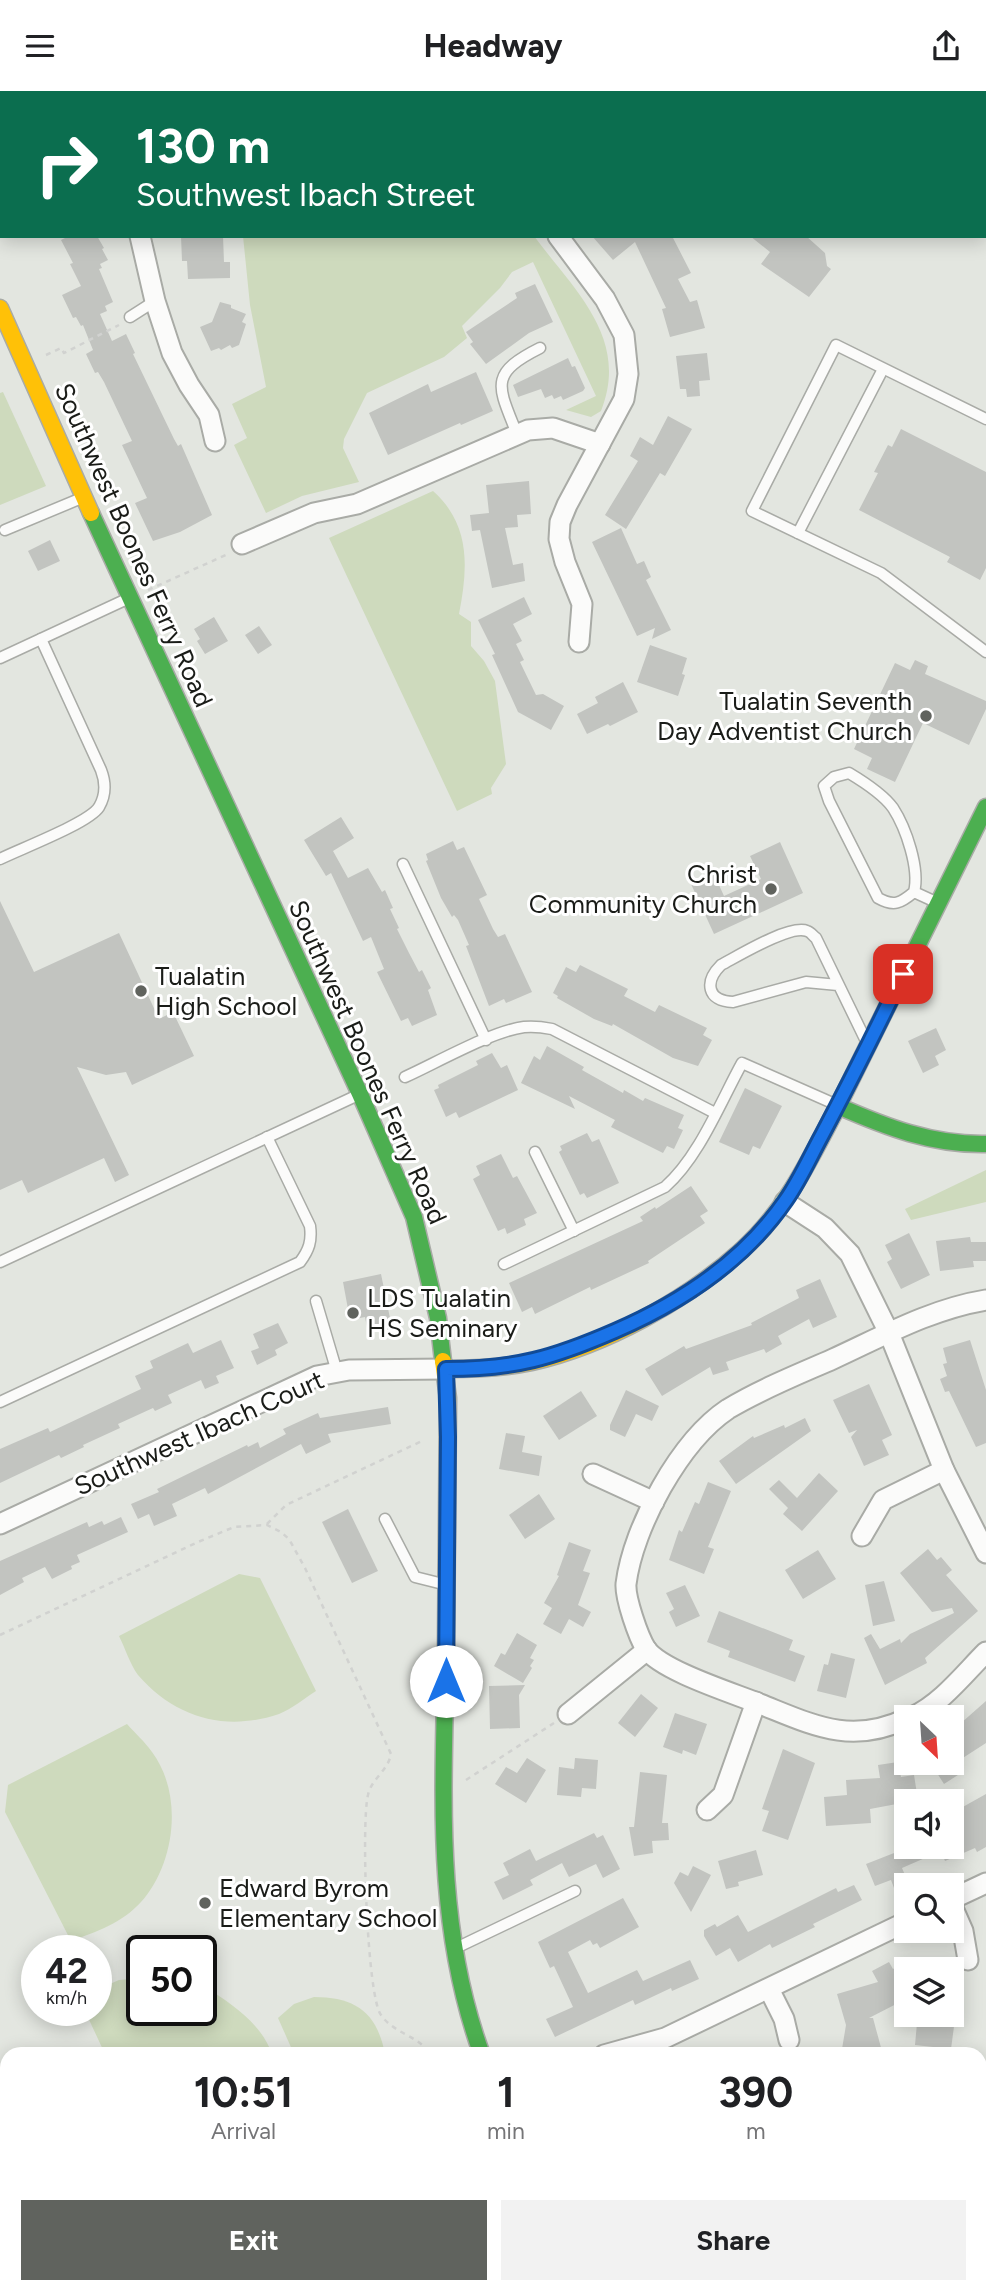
<!DOCTYPE html>
<html lang="en">
<head>
<meta charset="utf-8">
<style>
  :root { --surface:#fff; --page:#f2f2f2; --text:#202124; --muted:#757577; --accent:#60635e }
  body { margin:0; font-family:Figtree,sans-serif; background:var(--page); color:var(--text); height:100vh; display:flex; flex-direction:column; font-size:26px; white-space:nowrap }
  * { box-sizing:border-box; margin:0 }
  p { font-size:23px; color:var(--muted) }
  .icon { flex:none; width:38px; height:38px; fill:none; stroke:currentColor; stroke-width:2; stroke-linecap:round; stroke-linejoin:round }
  .map { position:relative; flex:1; overflow:hidden }
  .details { position:absolute; left:0px; top:1956px; width:987px; height:247px; display:flex; flex-direction:column; background:var(--surface); border-radius:21px 21px 0 0; box-shadow:0 4px 18px #0003 }
  .details>* { flex:none }
  .banner { position:absolute; left:0px; top:0px; width:987px; height:147px; box-shadow:0 4px 18px #0003; background:#0b6e4f; color:#fff; overflow:hidden }
  .needle { width:46px; rotate:155deg }
  .buttons { position:absolute; left:894px; top:1614px; display:grid; gap:14px }
  .buttons a { display:grid; place-items:center; width:70px; height:70px; border-radius:0px; background:var(--surface); box-shadow:0 4px 18px #0003; font-size:35px }
  .speed { position:absolute; left:21px; top:1844px; display:flex; gap:14px; font-size:35px; font-weight:700; text-align:center }
  .speed>* { display:grid; place-content:center; width:91px; height:91px; border-radius:50%; background:var(--surface); box-shadow:0 4px 18px #0003; line-height:1 }
  .speed small { font-size:18px; font-weight:400 }
  .speed .limit { border:4px solid #111; border-radius:10px; background:#fff; color:#111 }
  .pin { position:absolute; display:grid; place-items:center; width:60px; height:60px; color:#fff; margin:-30px; border-radius:14px; box-shadow:0 4px 10px #0006 }
  .me { position:absolute; width:77px; margin:-38px; rotate:0deg; stroke-linejoin:round; filter:drop-shadow(0 0 5px #0008) }
  .turn { display:flex; align-items:center; gap:24px; height:147px; padding:0 21px; font-size:32px }
  .turn .icon { width:91px; height:91px; stroke-width:2.5 }
  .turn b { display:block; font-size:49px; line-height:60px }
  .eta { display:flex; justify-content:space-evenly; align-items:center; height:119px; text-align:center }
  .eta b { font-size:42px; font-weight:700; line-height:49px }
  .action { display:flex; gap:14px; margin-top:auto; padding:14px 21px }
  .action a { flex:1; height:80px; border-radius:0px; background:var(--accent); color:#fff; font-size:28px; font-weight:700; line-height:80px; text-align:center }
  .action a+a { background:var(--page); color:var(--text) }
  header { display:flex; justify-content:space-between; align-items:center; height:91px; padding:0 21px; background:var(--surface); font-size:32px; font-weight:700 }
  .map>svg:first-child { display:block }
  .green { fill:#cedabd }
  .building { fill:#c2c4c0 }
  .lines { fill:none; stroke-linecap:round; stroke-linejoin:round }
  .lane-casing { stroke:#a9aba6; stroke-width:13 }
  .street-casing { stroke:#a9aba6; stroke-width:23 }
  .fast-casing { stroke:#a9aba6; stroke-width:19 }
  .slow-casing { stroke:#a9aba6; stroke-width:19 }
  .path { stroke:#d1d2d0; stroke-width:2.5; stroke-dasharray:5 5; stroke-linecap:butt }
  .lane { stroke:#fbfbfa; stroke-width:10 }
  .street { stroke:#fbfbfa; stroke-width:19 }
  .fast { stroke:#4caf50; stroke-width:16 }
  .slow { stroke:#ffc107; stroke-width:16 }
  .route-casing { stroke:#114b97; stroke-width:18 }
  .route { stroke:#1a73e8; stroke-width:12 }
  .poi-dot { fill:#60635e; stroke:#fff; stroke-width:2.5 }
  .labels { text-anchor:middle; stroke-width:6; stroke-linejoin:round; paint-order:stroke }
  .street-label { font-size:26px; fill:#1a1c18; stroke:#fff }
  .poi-label { font-size:26px; fill:#1a1c18; stroke:#fff; text-anchor:start }
</style>
</head>
<body>
<header><svg class="icon" aria-label="menu" viewBox="0 0 24 24"><path d="M4 6h16M4 12h16M4 18h16"/></svg>Headway<svg class="icon" aria-label="share" viewBox="0 0 24 24"><path d="M12 15V3M7 8l5-5 5 5M5 13v7h14v-7"/></svg></header>
<div class="map">
<svg width="986" height="2203" viewBox="0 0 986 2203">
  <rect width="100%" height="100%" fill="#e3e6e0"/>
  <g class="green">
    <path d="M244 0H494L496 2H244Z"/>
    <path d="M243 145H534C574 199 630 247 601 320L591 326 566 319 596 305 533 171 512 181 500 197 462 235 467 247 444 266 367 302 344 348 343 357 359 391 302 405 266 422 234 354 247 347 232 313 266 296 250 214Z"/>
    <path d="M3 301 46 395 0 414V302Z"/>
    <path d="M433 400C471 434 468 477 459 523L471 531V555L484 570 495 590 506 673 491 697 492 703 457 720 329 447Z"/>
    <path d="M986 1079V1111L911 1129 905 1118Z"/>
    <path d="M239 1483 260 1487 316 1600C305 1607 292 1618 279 1623 226 1641 175 1627 138 1584 130 1573 125 1557 119 1545Z"/>
    <path d="M127 1633C135 1642 145 1651 152 1661 184 1704 175 1773 141 1811 122 1832 96 1841 71 1850L5 1721 8 1694Z"/>
    <path d="M142 1887V1920H201V1895L205 1896C232 1913 261 1932 272 1963H105L85 1920H96V1899L119 1889Z"/>
    <path d="M314 1906C356 1906 377 1922 385 1963H294L278 1927 294 1913Z"/>
  </g>
  <g class="building">
    <path d="M69 145H97L104 157 102 158 108 169 100 173 102 177 99 178 113 211 105 215 107 220 100 223 112 250 126 243 135 262 133 263 174 348 178 355 181 353 212 424 180 441 153 450 135 412 147 407 122 354 132 350 104 291 98 281 95 282 86 263 93 259 83 234 81 235 76 226 73 227 62 204 81 195 70 173 73 172 61 149Z"/>
    <path d="M181 145H223L224 171H230V187L188 188 187 170H182Z"/>
    <path d="M592 145H672L691 182 678 188 690 211 697 209 705 237 670 246 662 218 666 217 635 151 613 169Z"/>
    <path d="M750 145H806L825 162 827 175 831 178 809 206 761 173 770 161Z"/>
    <path d="M535 193 553 231 529 242 486 273 470 253 473 251 466 241 517 207 515 202Z"/>
    <path d="M220 211 231 214V217L246 223 242 231 246 233 239 254 232 257 230 254 221 259 219 257 211 260 200 236 212 231Z"/>
    <path d="M707 262 710 289 699 290 700 305 687 306 686 298H680L676 265Z"/>
    <path d="M568 267 572 276 575 275 585 297 583 300 563 309 561 305 554 308 552 304 545 307 541 298 518 306 513 294Z"/>
    <path d="M476 281 493 320 461 334 460 332 388 364 369 322 428 293 431 301Z"/>
    <path d="M668 325 692 338 665 385 660 382 626 438 605 424 638 370 630 365 640 346 653 354Z"/>
    <path d="M901 338 986 381V477L980 489 947 471 950 466 859 419 878 382 874 381 888 354 892 356Z"/>
    <path d="M529 390 531 423 517 424 518 436 505 437 513 474 523 472 525 490 492 497 480 439 472 440 470 424 489 422 486 394Z"/>
    <path d="M621 437 637 473 644 470 651 486 646 489 671 539 652 548 655 537 637 545 592 451Z"/>
    <path d="M50 449 60 470 38 480 28 460Z"/>
    <path d="M524 506 532 523 513 533 522 550 516 553 524 569 520 571 536 604 543 603 564 615 551 639 518 621 492 564 495 563 478 529Z"/>
    <path d="M214 526 228 550 205 563 197 550 200 548 194 538Z"/>
    <path d="M259 535 272 554 258 563 245 544Z"/>
    <path d="M650 554 687 567 682 583 685 584 678 605 637 591Z"/>
    <path d="M915 569 928 575 925 583 986 610V618L969 654 923 632 895 691 867 678 872 667 854 658 895 572 910 579Z"/>
    <path d="M623 591 638 621 610 635 608 633 587 643 577 623 598 612 595 606Z"/>
    <path d="M341 726 354 747 333 760 348 787 368 777 382 801 385 799 393 817 390 818 399 837 397 838 409 862 419 881 422 879 431 897 428 899 437 924 412 935 408 927 401 930 377 881 384 878 371 846 363 850 331 782 326 785 304 749Z"/>
    <path d="M453 750 457 759 464 756 487 804 479 808 493 838 498 846 505 843 532 901 506 912 504 908 489 915 466 855 469 854 458 829 454 824 452 826 441 807 426 770 428 769 426 763Z"/>
    <path d="M780 751 803 802 714 843 691 793 714 783 724 805 761 788 750 765Z"/>
    <path d="M0 810 34 881 119 842 159 928 173 921 194 965 132 994 126 981 106 984 77 976 129 1084 115 1091 104 1067 28 1102 22 1089 0 1099Z"/>
    <path d="M580 874 628 898 624 905 655 921 659 914 707 937 703 944 712 949 698 975 673 967 613 933 612 935 594 928 557 907 558 905 553 902 566 876 576 881Z"/>
    <path d="M936 937 946 959 935 965 939 974 923 982 908 950Z"/>
    <path d="M547 955 584 976 582 979 623 1002 624 999 643 1010 645 1007 684 1024 678 1037 683 1039 674 1058 667 1055 663 1062 611 1036 615 1029 569 1005 575 1018 521 992 534 965 540 969Z"/>
    <path d="M492 962 501 977 507 974 518 999 459 1027 456 1021 446 1026 434 999 439 997 438 994 478 974 476 970Z"/>
    <path d="M745 997 782 1015 760 1058 753 1055 749 1064 719 1051Z"/>
    <path d="M587 1042 592 1051 599 1048 619 1092 587 1107 584 1102 580 1104 559 1061 562 1059 560 1055Z"/>
    <path d="M501 1063 513 1087 517 1085 537 1122 524 1128 526 1134 507 1143 505 1137 498 1140 473 1088 480 1084 476 1075Z"/>
    <path d="M691 1095 708 1120 700 1125 705 1132 648 1170 649 1172 591 1199 590 1196 535 1223 532 1216 522 1221 509 1192 643 1130 640 1126 655 1116 656 1118Z"/>
    <path d="M909 1142 930 1184 901 1198 887 1171 892 1168 885 1154Z"/>
    <path d="M970 1146 971 1151H986V1170H973L974 1176 940 1180 936 1150Z"/>
    <path d="M381 1183 392 1237 368 1242 365 1226 350 1229 343 1191Z"/>
    <path d="M820 1188 837 1226 813 1237 809 1228 778 1245 782 1253 766 1262 764 1258 726 1271 729 1279 713 1284 710 1276 662 1305 645 1278 684 1255 686 1258 752 1234 751 1232 799 1207 796 1199Z"/>
    <path d="M278 1232 288 1252 275 1259 277 1264 257 1274 251 1260 259 1257 253 1243Z"/>
    <path d="M221 1249 234 1277 216 1285 219 1292 205 1298 201 1289 168 1304 172 1312 155 1320 153 1317 118 1333 120 1337 83 1354 84 1356 61 1367 59 1364 0 1392V1358L48 1337 50 1341 141 1298 135 1285 153 1277 150 1270 188 1252 193 1262Z"/>
    <path d="M970 1249 986 1299V1352L976 1356 949 1300 945 1301 940 1288 947 1285 943 1273 947 1272 943 1257Z"/>
    <path d="M869 1293 892 1344 882 1349 889 1364 864 1375 851 1346 857 1339 849 1342 833 1309Z"/>
    <path d="M626 1299 659 1315 652 1330 636 1323 625 1346 610 1339V1334Z"/>
    <path d="M581 1300 597 1325 559 1349 543 1325Z"/>
    <path d="M388 1316 391 1333 328 1343 331 1351 306 1363 301 1353 208 1403 205 1397 172 1413 177 1425 154 1435 149 1423 138 1428 131 1413 159 1401 157 1398 247 1354 248 1356 258 1351 260 1357 286 1343 283 1338 318 1322 320 1327Z"/>
    <path d="M805 1327 811 1340 736 1393 719 1370 753 1345 754 1347 784 1334 785 1337Z"/>
    <path d="M506 1342 525 1345 522 1361 542 1365 539 1385 499 1378Z"/>
    <path d="M819 1382 838 1400 802 1440 783 1423 788 1417 769 1398 779 1389 797 1407Z"/>
    <path d="M708 1391 731 1400 708 1456 714 1458 704 1483 669 1469 679 1439 682 1441 695 1411 699 1413Z"/>
    <path d="M539 1403 555 1428 525 1448 509 1424Z"/>
    <path d="M348 1418 378 1480 352 1492 322 1431Z"/>
    <path d="M121 1426 128 1441 77 1464 80 1471 71 1475 72 1478 52 1488 45 1476 22 1487 24 1491 0 1504V1470L87 1431 89 1436 102 1430 104 1434Z"/>
    <path d="M569 1451 591 1459 583 1480 590 1482 578 1514 591 1521 583 1536 569 1528 561 1543 543 1533 552 1517 544 1512 559 1485 557 1484Z"/>
    <path d="M928 1458 937 1469 941 1466 952 1479 946 1484 978 1520 925 1567 927 1572 885 1594 864 1547 871 1543 880 1558 900 1548 901 1552 910 1543 954 1522 952 1517 932 1521 900 1482Z"/>
    <path d="M818 1459 836 1488 803 1508 785 1479Z"/>
    <path d="M884 1490 895 1530 873 1535 865 1494Z"/>
    <path d="M685 1494 700 1525 676 1536 669 1521 674 1518 666 1502Z"/>
    <path d="M719 1520 793 1549 789 1559 805 1565 795 1591 728 1566 730 1560 707 1551Z"/>
    <path d="M517 1542 537 1554 530 1567 534 1569 530 1575 532 1577 523 1592 494 1575 501 1562 505 1564Z"/>
    <path d="M831 1562 855 1568 846 1607 817 1600 824 1573 828 1574Z"/>
    <path d="M525 1594 519 1604 520 1637 490 1638 489 1595Z"/>
    <path d="M641 1603 658 1617 635 1646 618 1632Z"/>
    <path d="M986 1610V1652L955 1672 961 1682 944 1693 930 1671H952V1640Z"/>
    <path d="M675 1622 707 1633 696 1664 683 1659 682 1663 663 1656Z"/>
    <path d="M783 1658 815 1672 788 1749 762 1740 769 1720 762 1718Z"/>
    <path d="M527 1667 546 1679 526 1712 495 1693 506 1676 517 1682Z"/>
    <path d="M575 1667 598 1669 596 1698 582 1697 581 1706 557 1704 559 1676 574 1678Z"/>
    <path d="M898 1671 901 1686 914 1684 918 1709 870 1718 871 1732 826 1735 824 1706 847 1704 846 1689 880 1687 878 1674Z"/>
    <path d="M640 1681 667 1684 662 1732H668L669 1749 652 1750 653 1762 634 1765 629 1736H634Z"/>
    <path d="M986 1703V1756L977 1761 975 1757 945 1770 941 1760 902 1777 908 1791 894 1797 891 1789 875 1795 866 1773 912 1755H952V1722Z"/>
    <path d="M594 1742 597 1747 603 1744 620 1778 603 1787 596 1773 569 1786 562 1772 530 1789 533 1794 503 1809 494 1791 509 1784 503 1772 530 1758 536 1770Z"/>
    <path d="M756 1759 763 1784 738 1791 739 1795 726 1798 718 1770Z"/>
    <path d="M693 1775 711 1784 691 1821 674 1792 680 1781 688 1785Z"/>
    <path d="M854 1794 862 1809 813 1833 815 1836 772 1857 770 1853 738 1871 730 1857 716 1865 704 1845V1839L715 1833 717 1836 738 1824 748 1841 836 1797 838 1801Z"/>
    <path d="M623 1807 639 1836 600 1857 597 1852 593 1854 590 1849 568 1861 588 1902 637 1879 643 1890 690 1869 699 1888 672 1900 671 1897 635 1914 633 1909 555 1946 546 1928 573 1916 554 1875 550 1877 538 1851Z"/>
    <path d="M889 1871 893 1878 906 1871V1908L869 1927H873L883 1964H841L846 1934 837 1903 878 1891 872 1880Z"/>
    <path d="M937 1926 955 1928 951 1958 915 1954 917 1932 936 1934Z"/>
  </g>
  <g class="lines">
    <g class="lane-casing">
      <g id="lane">
        <path d="M130 226 155 210"/>
        <path d="M986 328 836 254 752 420 881 482 986 561"/>
        <path d="M517 343C498 295 488 283 540 257"/>
        <path d="M5 439 84 406"/>
        <path d="M798 442 883 278"/>
        <path d="M0 567 127 508"/>
        <path d="M0 768C20 758 89 732 99 716 106 704 106 692 101 679L41 548"/>
        <path d="M403 773 486 949"/>
        <path d="M914 801C901 812 894 816 878 807L829 710 824 695 834 686 849 682C864 691 883 703 893 717 906 737 920 778 914 801L938 812"/>
        <path d="M838 894 806 891 733 911C707 910 704 891 721 874 738 865 790 833 807 840 811 841 813 845 816 847L866 950"/>
        <path d="M405 986C436 972 492 940 524 936 533 935 542 936 552 938L715 1022"/>
        <path d="M535 1061 574 1140"/>
        <path d="M0 1171 358 1004"/>
        <path d="M504 1173 665 1096C699 1066 720 1012 742 972L837 1014"/>
        <path d="M316 1210 337 1281"/>
        <path d="M0 1311 300 1171C309 1159 312 1150 310 1135L267 1046"/>
        <path d="M385 1428 415 1486 443 1493"/>
        <path d="M456 1857 575 1800"/>
      </g>
    </g>
    <g class="street-casing">
      <g id="street">
        <path d="M690 0 693 2"/>
        <path d="M134 2V0"/>
        <path d="M562 2 563 0"/>
        <path d="M140 145 155 210 172 262 189 294 209 324 215 350"/>
        <path d="M558 145 605 208 624 244 628 283 624 308 567 414 560 431 559 448 565 471 582 513 579 551"/>
        <path d="M242 453 314 422 357 413 528 339 553 337 600 353"/>
        <path d="M785 1111 825 1137 850 1163 889 1242 944 1379 986 1462"/>
        <path d="M593 1383 654 1411"/>
        <path d="M0 1433 317 1285 349 1279 446 1278"/>
        <path d="M862 1445 883 1409 944 1379"/>
        <path d="M568 1623 647 1559"/>
        <path d="M912 1626C941 1613 964 1583 986 1561"/>
        <path d="M906 1628C850 1654 813 1634 760 1613 733 1602 662 1580 646 1558 638 1545 625 1507 626 1493 633 1436 680 1350 728 1318 761 1298 799 1283 833 1268 883 1245 931 1218 986 1209"/>
        <path d="M707 1719 723 1704 756 1611"/>
        <path d="M952 1808 986 1792"/>
        <path d="M952 1815 963 1840 968 1869"/>
        <path d="M769 1898 784 1928 789 1949"/>
        <path d="M604 1964 665 1947 906 1831"/>
        <path d="M980 2154 986 2160"/>
        <path d="M428 2196 431 2203"/>
      </g>
    </g>
    <g class="fast-casing">
      <g id="fast">
        <path d="M91 422 360 1003 414 1126 438 1227 443 1270"/>
        <path d="M838 1015 986 716"/>
        <path d="M741 1160C787 1119 810 1067 838 1015 886 1036 932 1054 986 1053"/>
        <path d="M446 1556C444 1696 433 1830 482 1964"/>
        <path d="M584 2196 587 2203"/>
      </g>
    </g>
    <g class="slow-casing">
      <g id="slow">
        <path d="M0 217 91 422"/>
        <path d="M443 1270 448 1307 446 1556"/>
        <path d="M446 1278C475 1278 504 1277 532 1271 606 1254 685 1210 741 1160"/>
      </g>
    </g>
    <g class="path">
      <path d="M46 264 61 257 64 262 119 234"/>
      <path d="M148 499 228 463"/>
      <path d="M267 1433 286 1414 424 1349"/>
      <path d="M0 1544 198 1451 234 1436 267 1434 281 1441 289 1448 305 1477 391 1663C388 1680 371 1688 368 1704 361 1731 367 1906 381 1924 394 1943 420 1945 431 1964"/>
      <path d="M466 1689 554 1632"/>
      <path d="M0 2171 7 2169"/>
      <path d="M205 2196 208 2203"/>
    </g>
    <use href="#lane" class="lane"/>
    <use href="#street" class="street"/>
    <use href="#fast" class="fast"/>
    <use href="#slow" class="slow"/>
  </g>
  <g class="lines">
    <g class="route-casing">
      <path id="route" d="M446 1590 448 1346 446 1278C515 1278 553 1267 615 1240 682 1211 744 1170 786 1109 800 1089 810 1066 822 1044 850 991 877 937 903 883"/>
    </g>
    <use href="#route" class="route"/>
  </g>
  <g class="poi-dot">
    <circle cx="926" cy="625" r="7"/>
    <circle cx="771" cy="798" r="7"/>
    <circle cx="141" cy="900" r="7"/>
    <circle cx="353" cy="1222" r="7"/>
    <circle cx="205" cy="1812" r="7"/>
  </g>
  <g class="labels">
    <g class="street-label">
      <text transform="translate(134 454) rotate(66)" y="9">Southwest Boones Ferry Road</text>
      <text transform="translate(368 971) rotate(66)" y="9">Southwest Boones Ferry Road</text>
      <text transform="translate(199 1342) rotate(-24)" y="9">Southwest Ibach Court</text>
    </g>
    <g class="poi-label">
      <text x="912" y="619" text-anchor="end">Tualatin Seventh<tspan x="912" dy="30">Day Adventist Church</tspan></text>
      <text x="757" y="792" text-anchor="end">Christ<tspan x="757" dy="30">Community Church</tspan></text>
      <text x="155" y="894">Tualatin<tspan x="155" dy="30">High School</tspan></text>
      <text x="367" y="1216">LDS Tualatin<tspan x="367" dy="30">HS Seminary</tspan></text>
      <text x="219" y="1806">Edward Byrom<tspan x="219" dy="30">Elementary School</tspan></text>
    </g>
  </g>
</svg>
<div class="buttons">
<a><svg class="needle" viewBox="-14 -14 28 28"><path d="M0-13l5 13h-10z" fill="#e53935"/><path d="M0 13l5-13h-10z" fill="#757577"/></svg></a>
<a><svg class="icon" aria-label="sound" viewBox="0 0 24 24"><path d="M4 9h4l5-4v14l-5-4H4zM17 9q2 3 0 6"/></svg></a>
<a><svg class="icon" aria-label="search" viewBox="0 0 24 24"><circle cx="10" cy="10" r="6"/><path d="M15 15l6 6"/></svg></a>
<a><svg class="icon" aria-label="layers" viewBox="0 0 24 24"><path d="M12 4l9 5-9 5-9-5zM3 14l9 5 9-5"/></svg></a>
</div>
<div class="speed"><div>42<small>km/h</small></div><div class="limit">50</div></div>
<div class="pin" style="left:903px;top:883px;background:#d93025"><svg class="icon" aria-label="arrive" viewBox="0 0 24 24"><path d="M6 21V4h12l-3 4 3 4H6"/></svg></div>
<svg class="me" style="left:446px;top:1590px" viewBox="-20 -20 40 40"><circle r="19" fill="#fff"/><path d="M0-13L10 11 0 6-10 11z" fill="#1a73e8"/></svg>
<div class="banner">
<div class="turn"><svg class="icon" aria-label="right" viewBox="0 0 24 24"><path d="M7 20v-9h11M14 6l5 5-5 5"/></svg><div><b>130 m</b>Southwest Ibach Street</div></div>
</div>
<section class="details">
<div class="eta">
<div><b>10:51</b><p>Arrival</p></div>
<div><b>1</b><p>min</p></div>
<div><b>390</b><p>m</p></div>
</div>
<div class="action"><a>Exit</a><a>Share</a></div>
</section>
</div>
</body>
</html>
